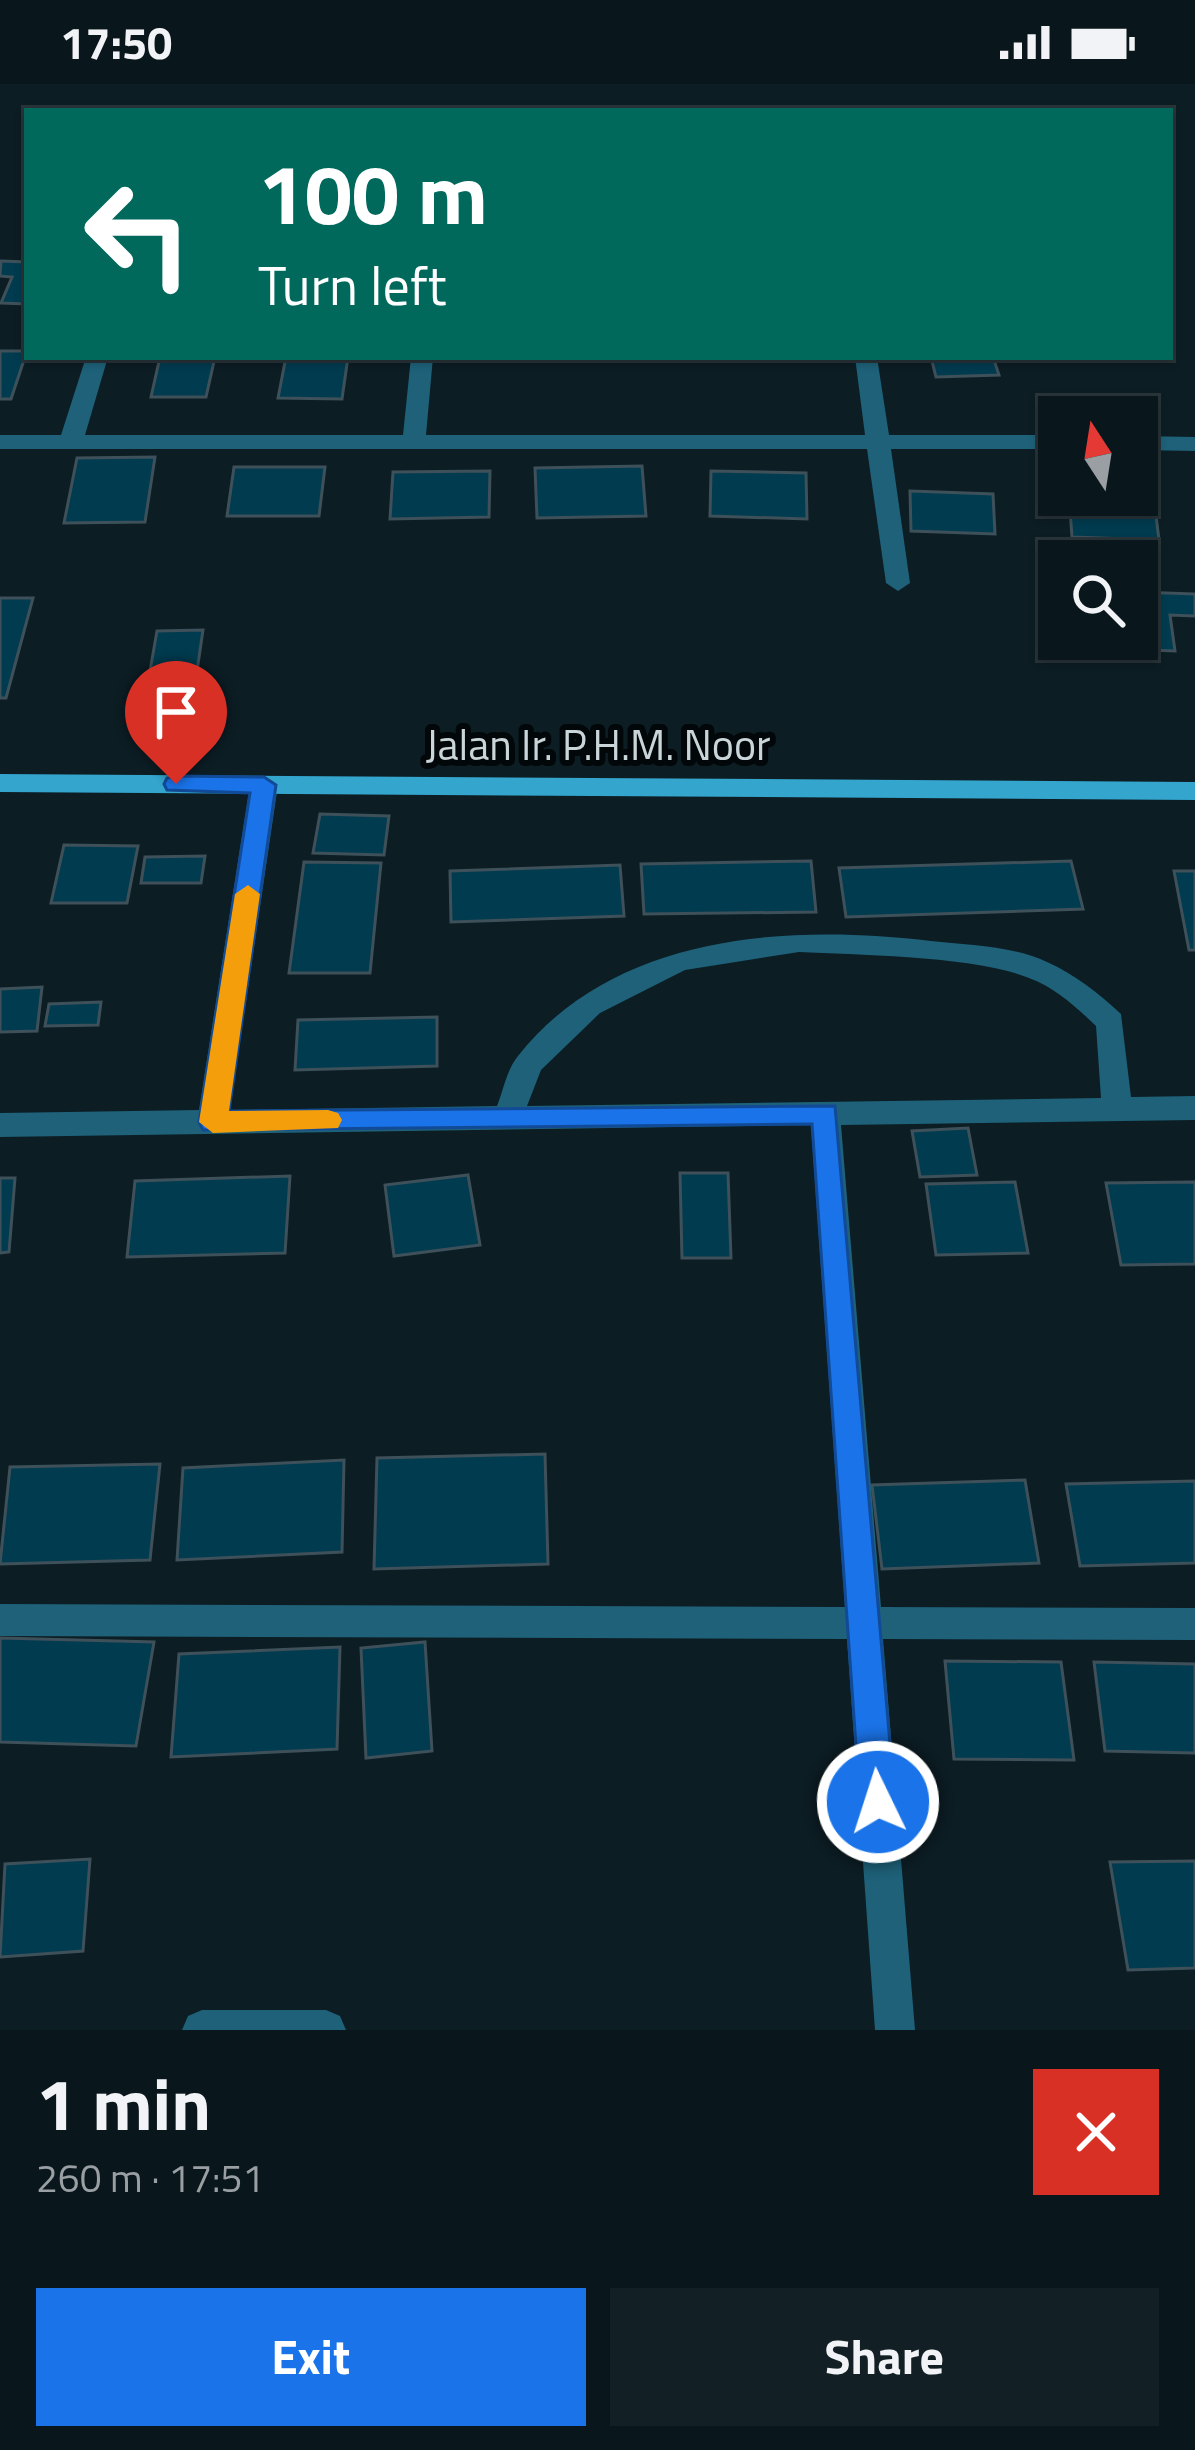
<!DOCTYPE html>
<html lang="en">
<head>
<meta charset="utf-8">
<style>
  :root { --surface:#09161b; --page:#121f24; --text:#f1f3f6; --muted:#999fa3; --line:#29353a; --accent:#1a73e8 }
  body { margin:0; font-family:"Titillium Web",sans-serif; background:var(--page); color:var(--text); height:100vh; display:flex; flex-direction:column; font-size:45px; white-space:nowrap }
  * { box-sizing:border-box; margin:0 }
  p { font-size:39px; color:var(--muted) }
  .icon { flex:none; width:66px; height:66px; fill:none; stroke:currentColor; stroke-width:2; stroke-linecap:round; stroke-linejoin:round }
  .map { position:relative; height:1946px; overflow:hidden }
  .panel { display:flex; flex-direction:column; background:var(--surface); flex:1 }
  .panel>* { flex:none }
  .hud { position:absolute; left:24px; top:24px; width:1149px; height:252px; border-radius:0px; box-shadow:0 3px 9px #0004,0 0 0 3px var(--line); background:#00695c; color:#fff; overflow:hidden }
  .needle { width:78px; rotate:348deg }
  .tools { position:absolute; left:1038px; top:312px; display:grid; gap:24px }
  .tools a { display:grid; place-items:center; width:120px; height:120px; border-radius:0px; background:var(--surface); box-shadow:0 3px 9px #0004,0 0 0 3px var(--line); font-size:60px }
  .pin { position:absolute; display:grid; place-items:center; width:102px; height:102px; color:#fff; margin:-123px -51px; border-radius:50% 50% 50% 0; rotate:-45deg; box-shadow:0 0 12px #0007 }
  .pin .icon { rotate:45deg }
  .me { position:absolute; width:132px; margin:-66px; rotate:356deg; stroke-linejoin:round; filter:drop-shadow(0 0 9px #0008) }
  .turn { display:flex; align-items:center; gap:42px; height:252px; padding:0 36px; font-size:54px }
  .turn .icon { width:156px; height:156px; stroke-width:2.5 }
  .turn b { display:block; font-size:84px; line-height:102px }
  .round { display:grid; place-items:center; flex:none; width:126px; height:126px; border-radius:0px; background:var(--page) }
  .headline { display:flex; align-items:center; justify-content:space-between; height:204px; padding:0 36px }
  h1 { font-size:72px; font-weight:700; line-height:90px }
  .cta { display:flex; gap:24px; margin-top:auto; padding:24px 36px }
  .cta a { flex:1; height:138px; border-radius:0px; background:var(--accent); color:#fff; font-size:48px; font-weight:700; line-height:138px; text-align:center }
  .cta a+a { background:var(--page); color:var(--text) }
  .status { display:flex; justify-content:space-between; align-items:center; height:84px; padding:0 60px; background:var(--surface); direction:ltr }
  .status svg { height:33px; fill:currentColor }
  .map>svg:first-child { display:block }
  .building { fill:#003b4f; stroke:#3e5059; stroke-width:3 }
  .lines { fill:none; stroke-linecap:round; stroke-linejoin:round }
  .minor { fill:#1e6179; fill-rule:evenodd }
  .primary { fill:#34a5cd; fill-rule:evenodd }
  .route { fill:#1a73e8; stroke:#114b97; stroke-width:3 }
  .slow { fill:#f59e0b }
  .labels { text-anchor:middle; stroke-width:12; stroke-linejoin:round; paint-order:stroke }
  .street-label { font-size:42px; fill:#cad5d9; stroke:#020709 }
</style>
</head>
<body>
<div class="status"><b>17:50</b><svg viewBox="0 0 49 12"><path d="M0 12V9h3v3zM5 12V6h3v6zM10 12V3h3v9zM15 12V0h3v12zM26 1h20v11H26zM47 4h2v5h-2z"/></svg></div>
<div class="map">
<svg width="1195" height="1946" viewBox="0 0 1195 1946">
  <rect width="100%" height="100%" fill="#0c1d24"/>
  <g class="building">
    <path d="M1 177 27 178V220L1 219 12 193 0 192Z"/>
    <path d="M0 267H27L11 315H0Z"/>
    <path d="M160 273H215L206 313H151Z"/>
    <path d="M286 273H348L342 315 278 314Z"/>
    <path d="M931 273H993L999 291 936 293Z"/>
    <path d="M155 373 145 438 64 439 77 374Z"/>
    <path d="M642 382 646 432 537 434 535 384Z"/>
    <path d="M234 383H325L319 432H227Z"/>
    <path d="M490 387 489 433 390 435 393 388Z"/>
    <path d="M711 387 806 389 807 435 710 432Z"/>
    <path d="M1137 398 1152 399 1159 456 1072 453 1069 411H1137Z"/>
    <path d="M910 407 993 410 995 450 911 447Z"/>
    <path d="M1137 508 1195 510V532L1170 531 1175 567 1121 565 1119 555H1137Z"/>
    <path d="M0 514H33L6 614H0Z"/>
    <path d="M203 546 197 587H150L157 547Z"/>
    <path d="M320 730 389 732 384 771 313 769Z"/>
    <path d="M64 761 138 762 127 819H51Z"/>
    <path d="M205 772 201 799H141L145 773Z"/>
    <path d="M811 777 816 828 644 830 641 780Z"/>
    <path d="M1071 777 1083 825 846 833 839 784Z"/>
    <path d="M304 778 381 779 370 889H289Z"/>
    <path d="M620 781 624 832 451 838 450 787Z"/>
    <path d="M1174 787H1195V866H1189Z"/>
    <path d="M42 903 37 947 0 948V905Z"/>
    <path d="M101 918 98 941 45 942 49 920Z"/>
    <path d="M437 933V982L295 986 298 936Z"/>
    <path d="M968 1044 977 1091 920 1093 912 1047Z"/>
    <path d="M680 1089H728L731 1174H682Z"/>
    <path d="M468 1091 480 1161 394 1172 385 1101Z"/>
    <path d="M290 1092 285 1169 127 1173 135 1097Z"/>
    <path d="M0 1094H15L9 1168 0 1169Z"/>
    <path d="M1015 1098 1028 1169 936 1171 926 1100Z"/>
    <path d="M1195 1098V1180L1121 1181 1106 1099Z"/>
    <path d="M545 1370 548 1480 374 1485 377 1374Z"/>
    <path d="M344 1376 342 1468 177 1476 183 1384Z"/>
    <path d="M160 1380 150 1476 0 1480 10 1383Z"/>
    <path d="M1025 1396 1039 1479 882 1485 872 1401Z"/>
    <path d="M1195 1397V1479L1080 1482 1066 1400Z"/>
    <path d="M0 1554 154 1558 136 1662 0 1658Z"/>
    <path d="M425 1558 432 1667 366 1674 361 1564Z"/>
    <path d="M340 1563 337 1665 171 1673 179 1570Z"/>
    <path d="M945 1577 1061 1578 1074 1676 954 1675Z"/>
    <path d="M1094 1578 1195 1580V1669L1105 1667Z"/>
    <path d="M90 1775 83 1867 0 1873 5 1780Z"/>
    <path d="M1195 1777V1884L1128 1886 1110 1778Z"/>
  </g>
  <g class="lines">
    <g class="minor">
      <path d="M86 273H108L85 351H403L411 273H433L426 351H865L855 273H877L889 351H1059V365H891L910 499 898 507 886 499 867 365H0V351H61Z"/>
      <path d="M1137 352 1195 353V367L1137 366Z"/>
      <path d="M264 692 278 701 230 1026 497 1022C503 1007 507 985 518 972 615 849 788 840 931 857 967 861 1014 862 1047 878 1076 891 1098 909 1121 930L1131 1013 1195 1012V1036L841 1041 881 1523 1195 1524V1556L883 1555 915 1946H875L847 1555 0 1552V1520L845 1523 811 1041 0 1053V1029L199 1026 250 701ZM799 868C860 871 975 872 1029 894 1056 904 1076 923 1096 942L1101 1014 527 1022 541 986 600 929 685 886Z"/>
      <path d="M202 1926H326L340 1932 346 1946H182L188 1932Z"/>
    </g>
    <path class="primary" d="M0 690 1195 698V716L0 708Z"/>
  </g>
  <path class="route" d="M176 692 264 693 276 701 229 1027 835 1022 895 1718 890 1730 878 1734 865 1730 860 1718 812 1040 203 1046 199 1038 250 709 167 706 164 700 167 694Z"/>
  <path class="slow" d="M248 801 260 810 229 1027 328 1026 338 1029 342 1036 338 1044 213 1049 199 1038 235 810Z"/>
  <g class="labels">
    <g class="street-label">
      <text x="598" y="676">Jalan Ir. P.H.M. Noor</text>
    </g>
  </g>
</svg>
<div class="tools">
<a><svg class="needle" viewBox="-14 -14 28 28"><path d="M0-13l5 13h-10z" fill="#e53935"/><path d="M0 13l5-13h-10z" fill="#999fa3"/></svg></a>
<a><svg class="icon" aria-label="search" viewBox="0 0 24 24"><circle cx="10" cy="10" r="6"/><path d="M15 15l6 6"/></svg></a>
</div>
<div class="pin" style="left:176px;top:700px;background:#d93025"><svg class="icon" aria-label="arrive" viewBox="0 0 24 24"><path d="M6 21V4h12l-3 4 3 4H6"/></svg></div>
<svg class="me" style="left:878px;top:1718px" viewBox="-20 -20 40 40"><circle r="17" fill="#1a73e8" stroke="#fff" stroke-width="3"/><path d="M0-11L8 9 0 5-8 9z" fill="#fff"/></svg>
<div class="hud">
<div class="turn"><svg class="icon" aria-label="left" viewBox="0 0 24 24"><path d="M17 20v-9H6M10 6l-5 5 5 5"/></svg><div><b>100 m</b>Turn left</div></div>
</div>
</div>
<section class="panel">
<div class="headline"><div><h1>1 min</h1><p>260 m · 17:51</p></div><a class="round" style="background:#d93025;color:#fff"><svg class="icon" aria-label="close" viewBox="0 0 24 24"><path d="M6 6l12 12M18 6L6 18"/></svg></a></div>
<div class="cta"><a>Exit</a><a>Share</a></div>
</section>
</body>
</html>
